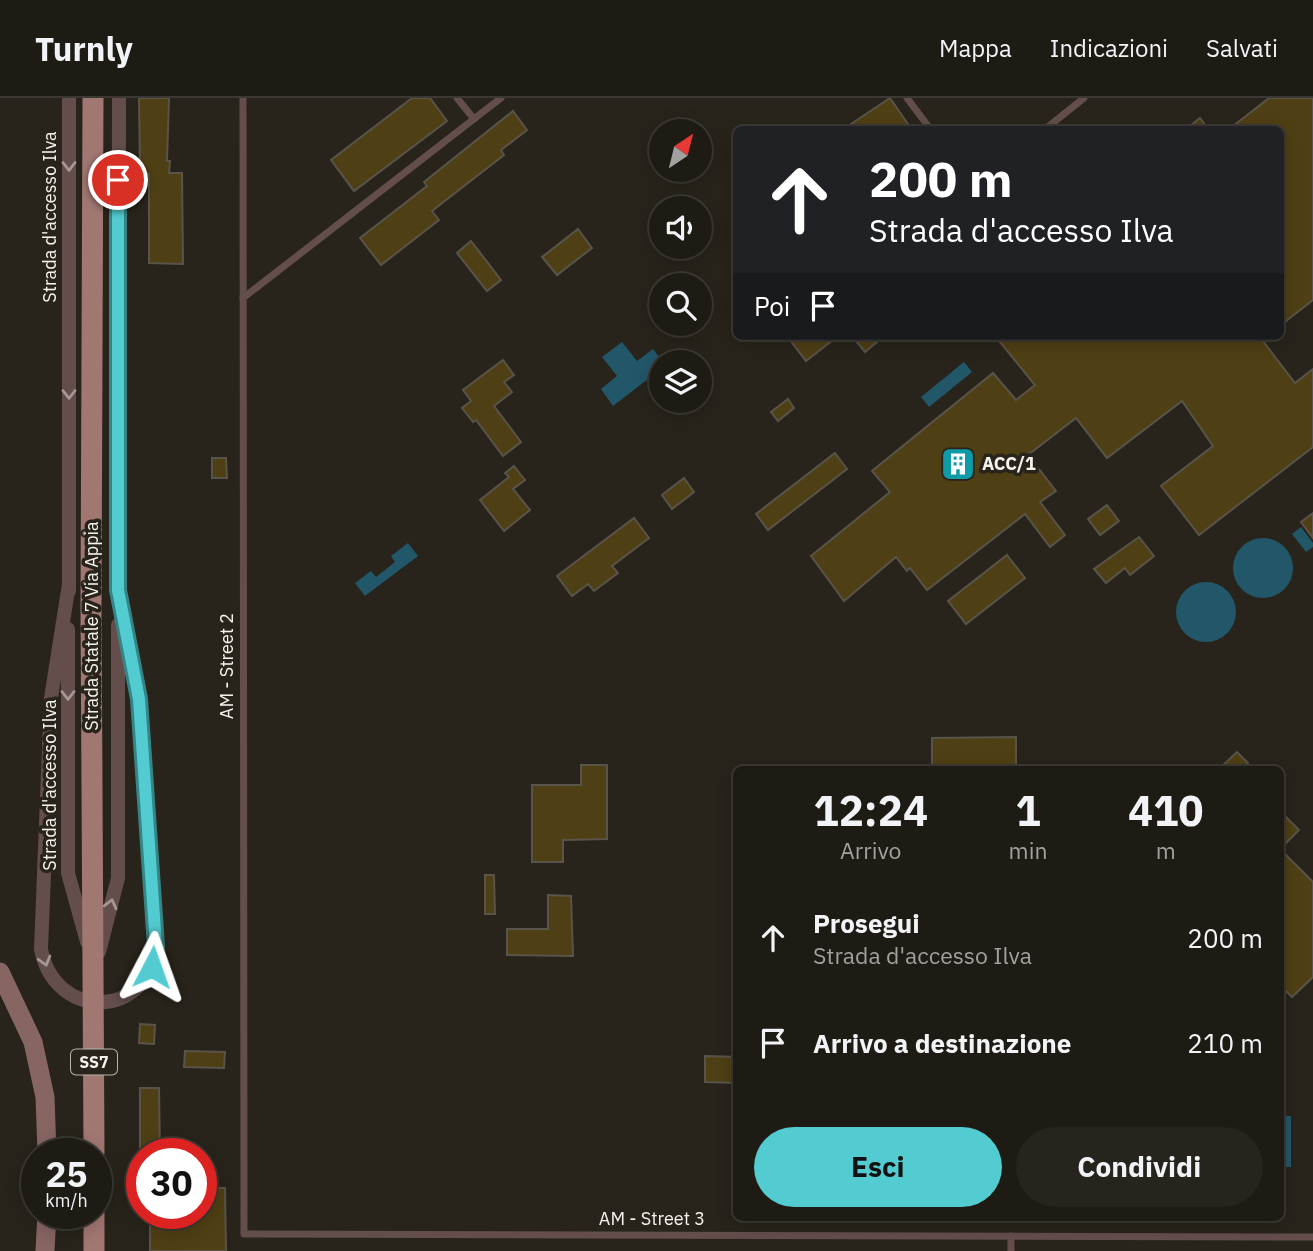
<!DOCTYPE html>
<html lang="it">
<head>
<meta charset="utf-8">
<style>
  :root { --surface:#1e1b14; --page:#26241d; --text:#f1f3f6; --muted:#a1a1a0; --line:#3c3934; --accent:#52ccd0 }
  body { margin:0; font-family:"IBM Plex Sans",sans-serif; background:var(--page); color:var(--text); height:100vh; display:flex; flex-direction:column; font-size:26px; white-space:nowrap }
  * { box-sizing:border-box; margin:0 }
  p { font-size:23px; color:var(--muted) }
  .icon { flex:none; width:38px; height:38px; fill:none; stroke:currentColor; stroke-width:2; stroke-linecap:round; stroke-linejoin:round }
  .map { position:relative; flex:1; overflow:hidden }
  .side { position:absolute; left:733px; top:668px; width:551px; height:455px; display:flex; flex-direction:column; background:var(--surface); border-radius:10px; box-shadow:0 4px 18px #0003,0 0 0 2px var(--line) }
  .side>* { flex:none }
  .banner { position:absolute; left:733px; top:28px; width:551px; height:214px; border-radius:10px; box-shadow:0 4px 18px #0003,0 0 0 2px var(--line); background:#202124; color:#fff; overflow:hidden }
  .needle { width:46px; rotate:35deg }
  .tools { position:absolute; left:649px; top:21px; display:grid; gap:14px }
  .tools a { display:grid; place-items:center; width:63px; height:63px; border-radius:50%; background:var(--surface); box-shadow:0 4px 18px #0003,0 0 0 2px var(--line); font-size:35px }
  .speed { position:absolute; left:21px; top:1040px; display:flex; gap:14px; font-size:35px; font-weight:700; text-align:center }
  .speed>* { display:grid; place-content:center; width:91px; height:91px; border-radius:50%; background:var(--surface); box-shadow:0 4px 18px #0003,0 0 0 2px var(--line); line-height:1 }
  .speed small { font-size:18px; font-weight:400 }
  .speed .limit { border:10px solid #d22; background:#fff; color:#111 }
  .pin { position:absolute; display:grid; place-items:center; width:60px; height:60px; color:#fff; margin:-30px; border:4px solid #fff; border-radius:50%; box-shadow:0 2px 7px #0007 }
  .me { position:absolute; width:77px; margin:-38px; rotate:4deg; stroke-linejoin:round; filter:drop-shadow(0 0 5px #0008) }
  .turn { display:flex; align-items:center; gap:24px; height:147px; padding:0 21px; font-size:32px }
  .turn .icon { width:91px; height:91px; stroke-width:2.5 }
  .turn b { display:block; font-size:49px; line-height:60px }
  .then { display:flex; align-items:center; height:66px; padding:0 21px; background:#0003; gap:14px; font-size:26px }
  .eta { display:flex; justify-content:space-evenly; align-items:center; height:119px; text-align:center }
  .eta b { font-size:42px; font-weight:800; line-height:49px }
  .cta { display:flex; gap:14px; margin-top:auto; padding:14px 21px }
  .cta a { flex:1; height:80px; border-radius:42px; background:var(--accent); color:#111; font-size:28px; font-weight:800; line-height:80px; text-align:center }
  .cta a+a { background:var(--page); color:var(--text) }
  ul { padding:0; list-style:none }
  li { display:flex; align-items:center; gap:21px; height:105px; padding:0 21px }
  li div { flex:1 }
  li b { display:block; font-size:26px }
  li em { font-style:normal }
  header { display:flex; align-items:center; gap:42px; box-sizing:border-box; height:98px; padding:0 35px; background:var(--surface); border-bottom:2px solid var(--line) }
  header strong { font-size:33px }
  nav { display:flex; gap:38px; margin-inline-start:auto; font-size:24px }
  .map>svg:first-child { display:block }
  .water { fill:#225769 }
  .building { fill:#4f3f14; stroke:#59544a; stroke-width:2 }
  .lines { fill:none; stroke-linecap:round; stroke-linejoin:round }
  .lane { stroke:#634e4c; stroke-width:7 }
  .street { stroke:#634e4c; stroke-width:14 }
  .secondary { stroke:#866562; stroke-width:19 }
  .primary { stroke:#a17772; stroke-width:21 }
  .oneway { stroke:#a59894 }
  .route-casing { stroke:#358587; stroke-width:18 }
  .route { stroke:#52ccd0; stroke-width:12 }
  .labels { text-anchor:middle; stroke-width:7; stroke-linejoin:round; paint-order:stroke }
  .shield { fill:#28241b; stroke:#b8b5ae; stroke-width:2 }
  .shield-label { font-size:16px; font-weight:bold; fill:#f6f3ed }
  .street-label { font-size:18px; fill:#f6f3ed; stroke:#28241b }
  .poi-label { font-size:18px; font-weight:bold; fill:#f6f3ed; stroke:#28241b; text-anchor:start }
</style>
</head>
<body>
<header>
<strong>Turnly</strong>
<nav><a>Mappa</a><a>Indicazioni</a><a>Salvati</a></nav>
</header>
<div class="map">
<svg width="1313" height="1153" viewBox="0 0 1313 1153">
  <rect width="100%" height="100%" fill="#28241b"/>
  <g class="water">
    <path d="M622 244 637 263 653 251 663 264 661 271 613 308 601 291 617 278 602 259Z"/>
    <path d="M964 264 972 274 929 309 921 299Z"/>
    <path d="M1301 429 1313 445V449L1306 454 1292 436Z"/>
    <circle cx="1263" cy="470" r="30"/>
    <path d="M408 445 418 458 365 498 355 485 371 473 376 479 395 464 391 458Z"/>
    <circle cx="1206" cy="514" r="30"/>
    <rect x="1281" y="1018" width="10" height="51"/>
  </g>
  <g class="building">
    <path d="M139 0H169L167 63H170L169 75H182L183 166 149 165V76H140Z"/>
    <path d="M412 0H430L447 23 354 93 331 62Z"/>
    <path d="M890 0 912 32H842Z"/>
    <path d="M1269 0H1313V202L1281 227V32H1228Z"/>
    <path d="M513 13 527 32 501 52 504 57 432 113 439 122 381 167 360 140 427 88 424 84Z"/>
    <path d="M1200 20 1209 32H1185Z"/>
    <path d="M578 131 592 150 557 177 542 159Z"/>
    <path d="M471 143 501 182 487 193 457 155Z"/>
    <path d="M787 238H838L806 263Z"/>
    <path d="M852 238H884L865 254Z"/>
    <path d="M995 238H1259L1295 285 1313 271V349L1199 437 1161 388 1213 348 1182 303 1107 360 1076 320 1028 357 1056 393 1040 404 1065 437 1050 449 1025 416 927 492 910 470 907 473 896 459 844 503 811 458 890 394 872 373 993 275 1016 302 1035 287Z"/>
    <path d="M503 262 514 277 504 284 512 294 494 308 521 344 503 358 476 322 473 324 462 310 471 303 463 292Z"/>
    <path d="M788 301 794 310 778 323 771 314Z"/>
    <path d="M835 355 847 371 768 432 756 416Z"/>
    <path d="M212 360H226L227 380H212Z"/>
    <path d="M514 368 525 382 513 391 530 412 504 433 480 402 509 379 505 375Z"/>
    <path d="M684 380 694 394 672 411 662 397Z"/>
    <path d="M1107 407 1119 423 1100 437 1088 421Z"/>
    <path d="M1313 415V440L1301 424Z"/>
    <path d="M634 420 649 440 612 468 618 475 594 493 588 486 572 498 557 478Z"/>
    <path d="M1139 439 1154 458 1130 477 1125 470 1106 485 1094 471Z"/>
    <path d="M1007 457 1025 480 966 526 948 503Z"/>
    <path d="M1016 639V672H932V640Z"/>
    <path d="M1237 654 1248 665 1241 672H1218Z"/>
    <path d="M581 667H607V741L563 742V764H532V687H581Z"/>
    <path d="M1281 714 1299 732 1281 750Z"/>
    <path d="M1281 752 1313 784V879L1292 899 1281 888Z"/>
    <path d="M485 777H494L495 816H485Z"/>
    <path d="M548 797 571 798 573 858 507 857V831H548Z"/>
    <path d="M140 926 155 927 154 946 139 945Z"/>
    <path d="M185 953 225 954 224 970 184 969Z"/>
    <path d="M705 958 737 959V985L705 984Z"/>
    <path d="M140 990H159L160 1055H140Z"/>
    <path d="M201 1090H225L226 1153H150V1115H201Z"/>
  </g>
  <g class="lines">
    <g class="lane">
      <path d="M243 0 244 1136 1313 1139"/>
      <path d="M457 0 474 21"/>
      <path d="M907 0 931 32"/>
      <path d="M1044 32 1084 0"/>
      <path d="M243 200 501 0"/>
      <path d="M1011 1138V1153"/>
    </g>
    <g class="street">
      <path d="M69 486 51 600 41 851C54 922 148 923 156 848L139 601 118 492"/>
      <path d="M69 493V0"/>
      <path d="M118 499 119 0"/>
      <path d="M68 531V775L87 844"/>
      <path d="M99 854 118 780V527"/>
    </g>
    <g class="secondary">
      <path d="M0 874 33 944 45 999 47 1055"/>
      <path d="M45 1153 47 1115"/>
    </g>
    <g class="primary">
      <path d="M93 0 91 509 94 1055"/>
      <path d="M94 1153V1115"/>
    </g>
  </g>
  <defs><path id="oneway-chevron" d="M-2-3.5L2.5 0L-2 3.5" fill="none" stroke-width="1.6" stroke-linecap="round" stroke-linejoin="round" transform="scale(1.75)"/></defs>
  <g class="oneway">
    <use href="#oneway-chevron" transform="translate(69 68) rotate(90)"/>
    <use href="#oneway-chevron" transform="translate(69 296) rotate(90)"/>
    <use href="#oneway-chevron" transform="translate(68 597) rotate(90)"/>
    <use href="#oneway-chevron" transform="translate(111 806) rotate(-76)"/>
    <use href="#oneway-chevron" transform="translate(45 863) rotate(74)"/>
  </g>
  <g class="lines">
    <g class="route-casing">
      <path id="route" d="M118 82V492L139 601 156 848 152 869"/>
    </g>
    <use href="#route" class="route"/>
  </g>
  <defs>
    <g id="building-square" transform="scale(1.75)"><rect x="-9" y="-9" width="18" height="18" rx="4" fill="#0f9aa8" stroke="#28241b"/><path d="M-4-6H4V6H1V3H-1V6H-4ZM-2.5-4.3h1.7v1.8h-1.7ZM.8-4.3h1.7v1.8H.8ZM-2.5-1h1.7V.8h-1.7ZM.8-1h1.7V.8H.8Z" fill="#fff"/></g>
  </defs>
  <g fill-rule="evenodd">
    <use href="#building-square" x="958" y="366"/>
  </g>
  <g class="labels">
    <rect class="shield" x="71" y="951.5" width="46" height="25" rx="5"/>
    <g class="shield-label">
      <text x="94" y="970">SS7</text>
    </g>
    <g class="street-label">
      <text transform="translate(50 119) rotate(-90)" y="6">Strada d'accesso Ilva</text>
      <text transform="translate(92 528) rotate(-90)" y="6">Strada Statale 7 Via Appia</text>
      <text transform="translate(227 568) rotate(-90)" y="6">AM - Street 2</text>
      <text transform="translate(50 687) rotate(-90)" y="6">Strada d'accesso Ilva</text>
      <text x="652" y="1127">AM - Street 3</text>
    </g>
    <g class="poi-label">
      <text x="982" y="372">ACC/1</text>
    </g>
  </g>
</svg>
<div class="tools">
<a><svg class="needle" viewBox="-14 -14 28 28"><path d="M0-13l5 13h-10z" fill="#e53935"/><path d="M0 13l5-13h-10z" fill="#a1a1a0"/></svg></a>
<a><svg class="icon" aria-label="sound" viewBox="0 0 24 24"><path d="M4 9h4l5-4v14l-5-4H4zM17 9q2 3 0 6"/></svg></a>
<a><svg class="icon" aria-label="search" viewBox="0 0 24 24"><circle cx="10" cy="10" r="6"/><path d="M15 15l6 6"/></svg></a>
<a><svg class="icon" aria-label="layers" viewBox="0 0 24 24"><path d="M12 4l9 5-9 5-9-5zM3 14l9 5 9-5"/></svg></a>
</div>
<div class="speed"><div>25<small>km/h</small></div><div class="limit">30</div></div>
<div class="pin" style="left:118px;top:82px;background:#d93025"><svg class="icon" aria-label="arrive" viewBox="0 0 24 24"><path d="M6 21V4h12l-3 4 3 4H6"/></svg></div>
<svg class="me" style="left:152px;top:869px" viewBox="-20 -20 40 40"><path d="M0-17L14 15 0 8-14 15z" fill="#52ccd0" stroke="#fff" stroke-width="4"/></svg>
<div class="banner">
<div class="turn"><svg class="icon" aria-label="ahead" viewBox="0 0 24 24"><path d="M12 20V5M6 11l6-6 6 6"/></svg><div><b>200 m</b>Strada d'accesso Ilva</div></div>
<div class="then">Poi<svg class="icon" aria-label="arrive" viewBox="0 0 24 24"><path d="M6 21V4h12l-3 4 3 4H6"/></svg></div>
</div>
<section class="side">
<div class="eta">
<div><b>12:24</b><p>Arrivo</p></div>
<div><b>1</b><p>min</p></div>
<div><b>410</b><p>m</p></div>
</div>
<ul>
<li><svg class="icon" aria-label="ahead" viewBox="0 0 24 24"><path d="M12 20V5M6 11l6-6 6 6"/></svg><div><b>Prosegui</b><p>Strada d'accesso Ilva</p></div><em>200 m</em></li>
<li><svg class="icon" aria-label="arrive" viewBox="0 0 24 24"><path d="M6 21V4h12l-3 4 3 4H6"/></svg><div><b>Arrivo a destinazione</b></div><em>210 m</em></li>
</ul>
<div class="cta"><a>Esci</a><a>Condividi</a></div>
</section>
</div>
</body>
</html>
